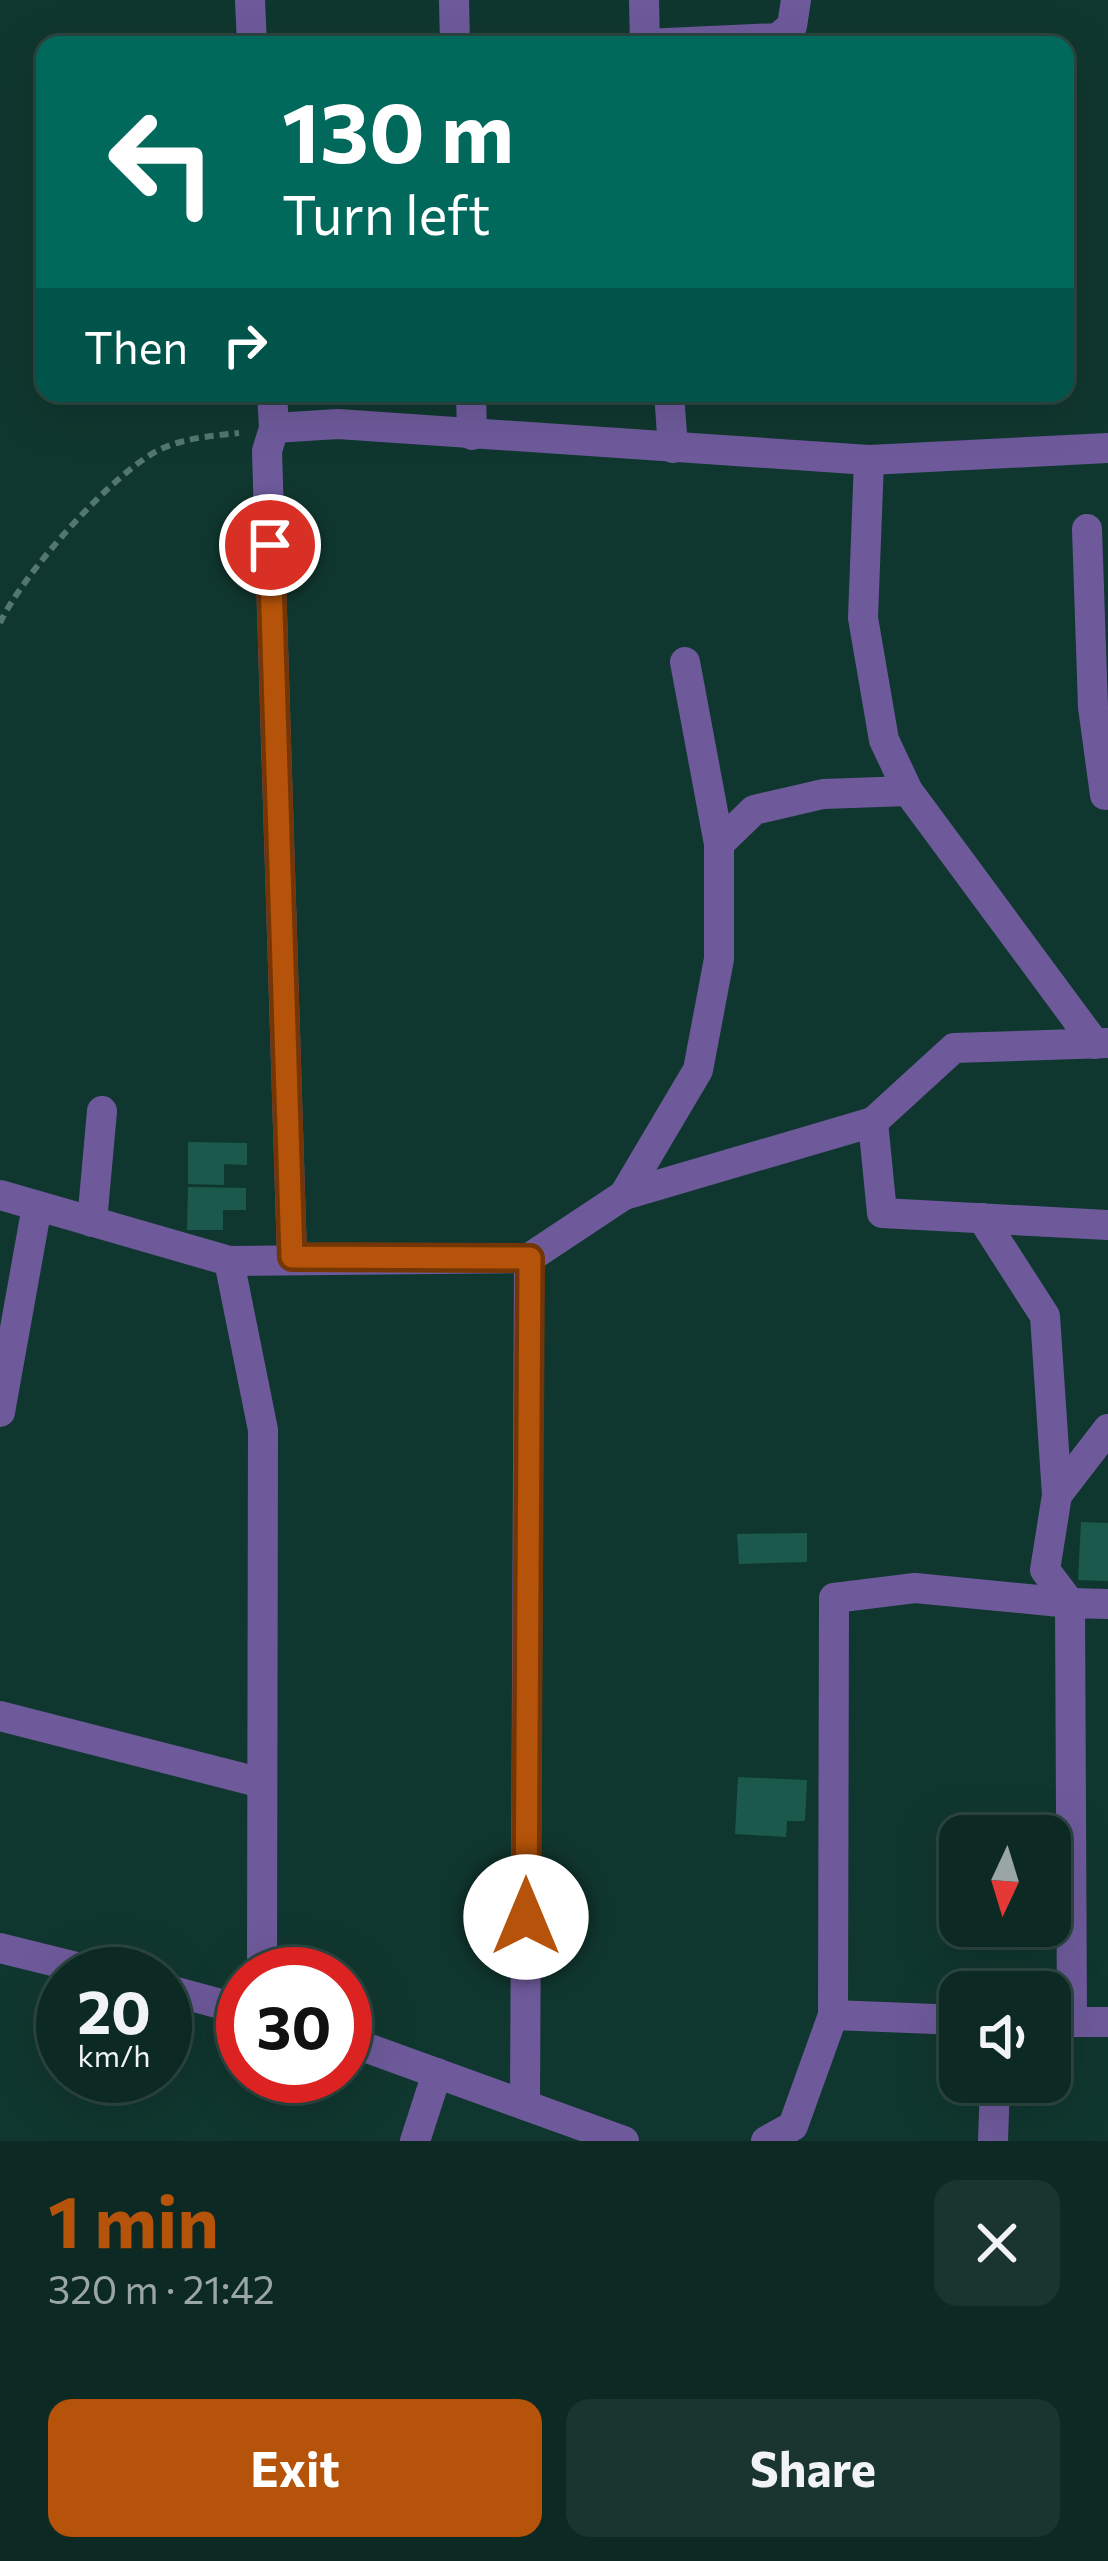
<!DOCTYPE html>
<html lang="en">
<head>
<meta charset="utf-8">
<style>
  :root { --surface:#0c2923; --page:#1a3530; --text:#f1f3f6; --muted:#9aa6a6; --line:#2c4541; --accent:#b45309 }
  body { margin:0; font-family:Commissioner,sans-serif; background:var(--page); color:var(--text); height:100vh; display:flex; flex-direction:column; font-size:45px; white-space:nowrap }
  * { box-sizing:border-box; margin:0 }
  p { font-size:39px; color:var(--muted) }
  .icon { flex:none; width:66px; height:66px; fill:none; stroke:currentColor; stroke-width:2; stroke-linecap:round; stroke-linejoin:round }
  .map { position:relative; height:2141px; overflow:hidden }
  .side { display:flex; flex-direction:column; background:var(--surface); flex:1 }
  .side>* { flex:none }
  .hud { position:absolute; left:36px; top:36px; width:1038px; height:366px; border-radius:24px; box-shadow:0 12px 48px #0002,0 0 0 3px var(--line); background:#00695c; color:#fff; overflow:hidden }
  .needle { width:78px; rotate:184deg }
  .buttons { position:absolute; left:939px; top:1815px; display:grid; gap:24px }
  .buttons a { display:grid; place-items:center; width:132px; height:132px; border-radius:24px; background:var(--surface); box-shadow:0 12px 48px #0002,0 0 0 3px var(--line); font-size:60px }
  .speed { position:absolute; left:36px; top:1947px; display:flex; gap:24px; font-size:60px; font-weight:700; text-align:center }
  .speed>* { display:grid; place-content:center; width:156px; height:156px; border-radius:50%; background:var(--surface); box-shadow:0 12px 48px #0002,0 0 0 3px var(--line); line-height:1 }
  .speed small { font-size:30px; font-weight:400 }
  .speed .limit { border:18px solid #d22; background:#fff; color:#111 }
  .pin { position:absolute; display:grid; place-items:center; width:102px; height:102px; color:#fff; margin:-51px; border:6px solid #fff; border-radius:50%; box-shadow:0 3px 12px #0007 }
  .me { position:absolute; width:132px; margin:-66px; rotate:0deg; stroke-linejoin:round; filter:drop-shadow(0 0 9px #0008) }
  .turn { display:flex; align-items:center; gap:42px; height:252px; padding:0 48px; font-size:54px }
  .turn .icon { width:156px; height:156px; stroke-width:2.5 }
  .turn b { display:block; font-size:84px; line-height:102px }
  .then { display:flex; align-items:center; height:114px; padding:0 48px; background:#0003; gap:24px; font-size:45px }
  .round { display:grid; place-items:center; flex:none; width:126px; height:126px; border-radius:24px; background:var(--page) }
  .overview { display:flex; align-items:center; justify-content:space-between; height:204px; padding:0 48px }
  h1 { font-size:72px; font-weight:700; line-height:90px; color:var(--accent) }
  .action { display:flex; gap:24px; margin-top:auto; padding:24px 48px }
  .action a { flex:1; height:138px; border-radius:24px; background:var(--accent); color:#fff; font-size:48px; font-weight:700; line-height:138px; text-align:center }
  .action a+a { background:var(--page); color:var(--text) }
  .map>svg:first-child { display:block }
  .building { fill:#1b594c }
  .lines { fill:none; stroke-linecap:round; stroke-linejoin:round }
  .path { stroke:#52776f; stroke-width:6; stroke-dasharray:9 6; stroke-linecap:butt }
  .minor { stroke:#6e5a9b; stroke-width:30 }
  .route-casing { stroke:#753606; stroke-width:30 }
  .route { stroke:#b45309; stroke-width:21 }
</style>
</head>
<body>
<div class="map">
<svg width="1108" height="2141" viewBox="0 0 1108 2141">
  <rect width="100%" height="100%" fill="#10372f"/>
  <g class="building">
    <path d="M188 1142 247 1143V1165L224 1164V1185L188 1184Z"/>
    <path d="M188 1187 246 1188V1210H223V1230H187Z"/>
    <path d="M1081 1522 1108 1523V1581L1078 1580Z"/>
    <path d="M807 1533V1562L739 1564 737 1534Z"/>
    <path d="M738 1777 807 1780 805 1821H787L786 1837 735 1834Z"/>
  </g>
  <g class="lines">
    <path class="path" d="M0 623C22 575 110 476 157 451 182 438 211 436 239 433"/>
    <g class="minor">
      <path d="M250 0 252 45"/>
      <path d="M454 0 455 45"/>
      <path d="M644 0 645 45"/>
      <path d="M645 44 778 38 792 26 796 0"/>
      <path d="M272 393 274 428"/>
      <path d="M471 393 472 435"/>
      <path d="M669 393 673 448"/>
      <path d="M869 460 863 618 884 740 908 791 1095 1044"/>
      <path d="M1087 529 1093 707 1105 795"/>
      <path d="M719 844 754 810 823 794 908 791"/>
      <path d="M873 1122 954 1048 1108 1043"/>
      <path d="M0 1195 229 1261 529 1258 624 1195 873 1122 882 1213 1108 1225"/>
      <path d="M624 1195 698 1070 719 959V844L685 662"/>
      <path d="M982 1218 1045 1316 1057 1495"/>
      <path d="M92 1222 102 1111"/>
      <path d="M292 1257 267 451 274 428 338 424 869 460 1108 448"/>
      <path d="M229 1261 263 1430 262 1974"/>
      <path d="M0 1412 37 1206"/>
      <path d="M1070 1603 1045 1570 1057 1495 1108 1429"/>
      <path d="M0 1716 262 1783"/>
      <path d="M0 1948 105 1974"/>
      <path d="M165 1989 243 2010"/>
      <path d="M833 2015 834 1598 915 1588 1070 1603"/>
      <path d="M1050 2022H1108"/>
      <path d="M1072 2022 1070 1603 1108 1604"/>
      <path d="M345 2040 624 2141"/>
      <path d="M525 2105 529 1258"/>
      <path d="M415 2141 437 2073"/>
      <path d="M766 2141 793 2126 833 2015 960 2020"/>
      <path d="M993 2141 995 2082"/>
    </g>
  </g>
  <g class="lines">
    <g class="route-casing">
      <path id="route" d="M270 545 292 1257 530 1258 526 1917"/>
    </g>
    <use href="#route" class="route"/>
  </g>
</svg>
<div class="buttons">
<a><svg class="needle" viewBox="-14 -14 28 28"><path d="M0-13l5 13h-10z" fill="#e53935"/><path d="M0 13l5-13h-10z" fill="#9aa6a6"/></svg></a>
<a><svg class="icon" aria-label="sound" viewBox="0 0 24 24"><path d="M4 9h4l5-4v14l-5-4H4zM17 9q2 3 0 6"/></svg></a>
</div>
<div class="speed"><div>20<small>km/h</small></div><div class="limit">30</div></div>
<div class="pin" style="left:270px;top:545px;background:#d93025"><svg class="icon" aria-label="arrive" viewBox="0 0 24 24"><path d="M6 21V4h12l-3 4 3 4H6"/></svg></div>
<svg class="me" style="left:526px;top:1917px" viewBox="-20 -20 40 40"><circle r="19" fill="#fff"/><path d="M0-13L10 11 0 6-10 11z" fill="#b45309"/></svg>
<div class="hud">
<div class="turn"><svg class="icon" aria-label="left" viewBox="0 0 24 24"><path d="M17 20v-9H6M10 6l-5 5 5 5"/></svg><div><b>130 m</b>Turn left</div></div>
<div class="then">Then<svg class="icon" aria-label="right" viewBox="0 0 24 24"><path d="M7 20v-9h11M14 6l5 5-5 5"/></svg></div>
</div>
</div>
<section class="side">
<div class="overview"><div><h1>1 min</h1><p>320 m · 21:42</p></div><a class="round"><svg class="icon" aria-label="close" viewBox="0 0 24 24"><path d="M6 6l12 12M18 6L6 18"/></svg></a></div>
<div class="action"><a>Exit</a><a>Share</a></div>
</section>
</body>
</html>
